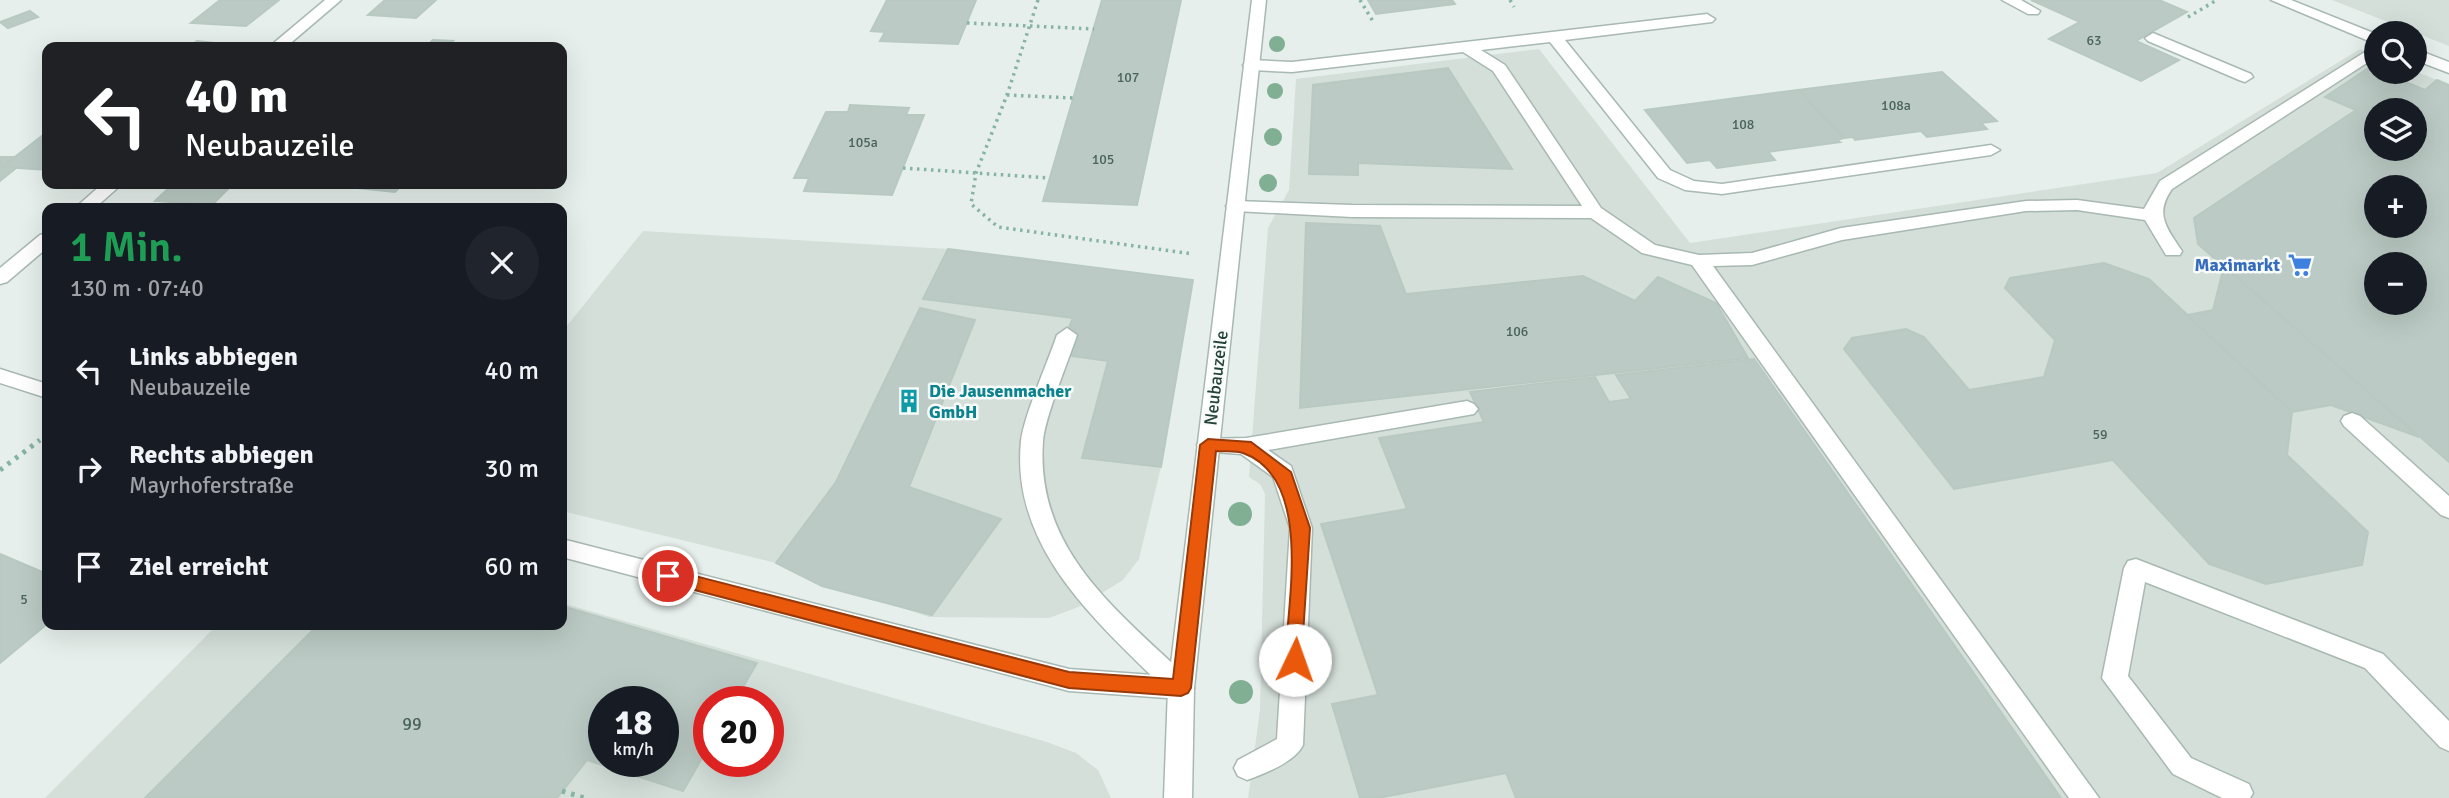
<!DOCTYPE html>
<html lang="de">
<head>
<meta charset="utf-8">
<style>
  :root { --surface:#171b24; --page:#20242c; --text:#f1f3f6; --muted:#9ea1a6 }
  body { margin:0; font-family:Signika,sans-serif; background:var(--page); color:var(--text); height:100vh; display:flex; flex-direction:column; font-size:26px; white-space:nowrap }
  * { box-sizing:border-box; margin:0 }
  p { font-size:23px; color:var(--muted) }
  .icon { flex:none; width:38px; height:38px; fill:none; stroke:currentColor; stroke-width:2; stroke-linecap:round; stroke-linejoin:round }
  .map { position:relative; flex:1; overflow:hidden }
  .panel { position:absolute; left:42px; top:203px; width:525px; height:427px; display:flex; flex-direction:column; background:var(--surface); border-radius:14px; box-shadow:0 7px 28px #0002 }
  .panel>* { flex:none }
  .banner { position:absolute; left:42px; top:42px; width:525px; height:147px; border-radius:14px; box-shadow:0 7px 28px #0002; background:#202124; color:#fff; overflow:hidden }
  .controls { position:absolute; left:2364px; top:21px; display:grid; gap:14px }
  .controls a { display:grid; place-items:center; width:63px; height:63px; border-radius:50%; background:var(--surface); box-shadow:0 7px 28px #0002; font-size:35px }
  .speed { position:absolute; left:588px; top:686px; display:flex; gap:14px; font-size:35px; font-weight:700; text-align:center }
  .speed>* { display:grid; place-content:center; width:91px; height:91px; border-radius:50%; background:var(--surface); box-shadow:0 7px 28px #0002; line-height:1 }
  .speed small { font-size:18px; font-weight:400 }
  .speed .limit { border:10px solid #d22; background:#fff; color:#111 }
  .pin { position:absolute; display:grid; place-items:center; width:60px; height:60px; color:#fff; margin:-30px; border:4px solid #fff; border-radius:50%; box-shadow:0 2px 7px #0007 }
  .me { position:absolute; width:77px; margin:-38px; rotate:3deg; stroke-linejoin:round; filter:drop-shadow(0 0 5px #0008) }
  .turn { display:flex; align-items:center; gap:24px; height:147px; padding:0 28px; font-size:32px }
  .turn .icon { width:91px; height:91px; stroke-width:2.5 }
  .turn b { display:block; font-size:49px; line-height:60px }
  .round { display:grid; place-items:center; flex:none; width:74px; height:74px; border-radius:37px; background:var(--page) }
  .overview { display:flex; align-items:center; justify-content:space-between; height:119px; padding:0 28px }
  h1 { font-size:42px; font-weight:600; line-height:52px; color:#1e9e55 }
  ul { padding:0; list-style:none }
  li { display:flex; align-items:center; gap:21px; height:98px; padding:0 28px }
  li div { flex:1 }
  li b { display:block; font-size:26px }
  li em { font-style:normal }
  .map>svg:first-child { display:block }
  .built { fill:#d4dfda; fill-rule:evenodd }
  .building { fill:#bbcac4; stroke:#b8c9c2; stroke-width:2; fill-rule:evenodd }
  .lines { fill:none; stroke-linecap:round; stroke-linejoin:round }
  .service-casing { stroke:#a8b8b2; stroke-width:3 }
  .minor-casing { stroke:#a8b8b2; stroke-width:3 }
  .tertiary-casing { stroke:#a8b8b2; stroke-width:3 }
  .path-far1 { stroke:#86b3a5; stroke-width:3.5; stroke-dasharray:2.5 4.5; stroke-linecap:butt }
  .path { stroke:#86b3a5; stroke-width:5; stroke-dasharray:3.5 6; stroke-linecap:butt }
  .service { fill:#fff; fill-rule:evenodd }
  .minor { fill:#fff; fill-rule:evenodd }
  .tertiary { fill:#fff; fill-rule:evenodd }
  .tree { fill:#80af93 }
  .route { fill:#ea580c; stroke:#983908; stroke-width:2 }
  .labels { text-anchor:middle; stroke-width:5; stroke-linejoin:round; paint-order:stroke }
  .number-label { font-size:14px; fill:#4a645c }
  .shop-label { font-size:18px; font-weight:bold; fill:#366cbe; stroke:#f7fbf9; text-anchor:end }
  .street-label { font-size:18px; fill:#24423a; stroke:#f7fbf9 }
  .culture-label { font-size:18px; font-weight:bold; fill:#0d838f; stroke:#f7fbf9; text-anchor:start }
  .near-number-label { font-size:18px; fill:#4a645c }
</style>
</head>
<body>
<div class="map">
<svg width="2449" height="798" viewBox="0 0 2449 798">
  <rect width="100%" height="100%" fill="#e6efeb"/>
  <g class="built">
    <path d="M2332 0H2449V46Z"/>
    <path d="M1539 49 1690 243 2157 173 2360 49 2376 56V72L2415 71 2449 85V798H1248L1260 710 1265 494 1260 484 1249 477 1268 228 1289 190 1296 79ZM2376 110H2415V149H2376ZM2376 187H2415V226H2376ZM2376 264H2415V303H2376Z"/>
    <path d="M643 231 948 249 1193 280 1161 467 1139 559 1123 580 1081 606 1049 618 929 617 870 597 822 586 776 563 562 511V332Z"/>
    <path d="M562 603 1047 742 1076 753 1098 770 1111 798H45L217 625H562ZM604 702H663V761H604ZM709 702H768V761H709Z"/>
  </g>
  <g class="building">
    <path d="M220 0H279L246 26 191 23Z"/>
    <path d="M385 0H436L416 18 368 15Z"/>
    <path d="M887 0H976L958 44 880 41 885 32 871 31Z"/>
    <path d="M1102 0H1181L1137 205 1043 201Z"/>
    <path d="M1368 0H1452L1455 4 1376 14Z"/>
    <path d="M2031 0H2159L2187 12 2136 41 2179 60 2141 81 2049 39 2080 22Z"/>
    <path d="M30 11 38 17 8 28 0 22Z"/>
    <path d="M433 40 453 41 447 47H425Z"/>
    <path d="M197 41 224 44 219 47H189Z"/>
    <path d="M2370 67 2425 90 2437 80 2449 85V462L2198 244 2194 218 2356 110 2325 97ZM2376 110H2415V149H2376ZM2376 187H2415V226H2376ZM2376 264H2415V303H2376Z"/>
    <path d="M1448 68 1512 169 1358 163V175L1309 174 1313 85Z"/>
    <path d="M1942 72 1997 121 1981 123 1987 129 1927 137 1921 131 1855 140 1853 137 1844 138 1798 90Z"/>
    <path d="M1798 90 1844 138 1837 140 1840 142 1768 152 1775 160 1717 168 1710 160 1687 163 1645 110Z"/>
    <path d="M850 105 909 108 906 115H924L892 195 804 191 809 178H794L826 112H848Z"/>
    <path d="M43 135 47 136V170L2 167Z"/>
    <path d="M0 157H15L2 167 16 168 0 181Z"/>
    <path d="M173 184H233L212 205 155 201Z"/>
    <path d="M340 184H403L395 192 338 186Z"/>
    <path d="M1306 223 1380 226 1406 294 1583 276 1635 301 1658 277 1716 303 1748 358 1300 408Z"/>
    <path d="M948 249 1193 280 1161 467 1082 458 1108 361 1058 354 1073 318 923 299Z"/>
    <path d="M2104 263 2149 279 2292 412 2287 455 2368 532 2362 565 2266 584 2209 564 2113 460 1954 489 1844 349 1852 338 1906 329 1924 337 1969 390 2044 377 2055 340 2005 288 2010 278Z"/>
    <path d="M2224 266 2419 437 2331 405 2292 412 2187 315 2213 310Z"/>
    <path d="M920 308 975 320 909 487 1001 519 932 615 822 586 776 563 836 482Z"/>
    <path d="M1754 359 2061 798H1516L1506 773 1378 798H1360L1332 704 1378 695 1321 524 1407 509 1379 438 1484 422 1470 392 1595 377 1609 402 1631 399 1616 375Z"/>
    <path d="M0 554 47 574V624L0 663Z"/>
    <path d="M562 606 757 663 734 702H709V746L683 791 587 760 557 798H145L318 625H562ZM604 702H663V761H604Z"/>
  </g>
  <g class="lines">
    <g class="service-casing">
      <g id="service">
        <path d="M2002 0H2021L2040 11 2038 14H2028Z"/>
        <path d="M1707 14 1715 19 1712 22 1565 40 1670 170 1694 181 1722 184 1991 145 2000 150 1991 155 1722 194 1685 190 1658 178 1550 42 1481 50 1505 65 1601 208 1655 245 1699 255 1752 253 1841 228 2026 201 2077 200 2144 209 2160 181 2376 45V57L2172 189C2154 214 2167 229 2182 251L2180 255H2166L2145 220 2077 210 2026 211 1842 240 1752 265 1713 266 2099 798H2069L1692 265 1642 253 1591 218 1352 217 1235 211 1226 206 1235 201 1352 205 1582 206 1493 71 1463 52 1292 72 1251 70 1243 65 1251 60 1292 62Z"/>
        <path d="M2153 33 2251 74 2253 77 2245 82 2239 80 2148 41 2145 38Z"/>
        <path d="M1067 328 1077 335C1068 362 1045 417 1043 441 1035 551 1118 611 1190 680L1194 688 1190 696 1181 699 1172 696C1101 625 1010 551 1021 441 1024 415 1048 362 1057 335Z"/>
        <path d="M1467 401 1474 404 1478 409 1474 414 1268 450 1291 466 1312 528 1303 745C1295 762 1264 774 1247 780L1238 776 1234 768 1238 760 1277 739 1290 528 1273 477 1241 454 1200 451 1197 445 1200 439 1246 438Z"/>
        <path d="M2352 413 2360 416 2449 496V518L2441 515 2344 426 2341 421 2344 416Z"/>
        <path d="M2136 559 2383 654 2449 721V751L2440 747 2365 668 2145 582 2128 676 2191 758 2249 784 2253 793 2250 798H2222L2173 774 2102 678 2124 568 2128 561Z"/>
      </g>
    </g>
    <g class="minor-casing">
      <g id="minor">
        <path d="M325 0H341L286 47H269Z"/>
        <path d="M102 184H122L95 208H75Z"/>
        <path d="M47 233V248L7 282 0 284V268L40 235Z"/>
        <path d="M0 369 47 384V398L0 383Z"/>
        <path d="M562 539 1069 669 1181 677 1190 680 1194 688 1190 696 1181 699 1069 691 562 557Z"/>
      </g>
    </g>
    <g class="tertiary-casing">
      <g id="tertiary">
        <path d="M1252 0H1266L1194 688 1192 798H1164L1168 688Z"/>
        <path d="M2271 0H2291L2376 34V44Z"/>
        <path d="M2415 49 2449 62V73L2415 60Z"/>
      </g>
    </g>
    <g class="path-far1">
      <path d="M1038 0 1007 95 976 173 971 204 998 227 1193 254"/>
      <path d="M1360 0 1374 23"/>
      <path d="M1510 0 1514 7"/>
      <path d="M2188 17 2217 0"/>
      <path d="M967 23 1094 29"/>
      <path d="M1007 95 1073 98"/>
      <path d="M903 168 1049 178"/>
    </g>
    <g class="path">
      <path d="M0 470 40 440"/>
      <path d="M562 791 585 798"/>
    </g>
    <use href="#service" class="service"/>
    <use href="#minor" class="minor"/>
    <use href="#tertiary" class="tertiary"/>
  </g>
  <g class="tree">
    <circle cx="1277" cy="44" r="8"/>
    <circle cx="1275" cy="91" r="8"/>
    <circle cx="1273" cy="137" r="9"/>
    <circle cx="1268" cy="183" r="9"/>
    <circle cx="1240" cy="514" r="12"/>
    <circle cx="1241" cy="692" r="12"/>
  </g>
  <path class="route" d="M1208 439 1251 442 1291 472 1310 528 1301 665H1288L1285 660C1288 601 1313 478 1243 453 1235 450 1223 452 1216 451L1191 688 1188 693 1181 696 1069 688 668 583 659 576 668 569 1069 672 1173 679 1200 445Z"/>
  <defs>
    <g id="supermarket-bare" transform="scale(1.89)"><path d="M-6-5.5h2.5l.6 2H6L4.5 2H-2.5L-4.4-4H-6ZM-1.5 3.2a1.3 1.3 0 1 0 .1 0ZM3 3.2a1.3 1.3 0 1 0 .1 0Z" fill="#3f7fe0" stroke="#f7fbf9" stroke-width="2.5" paint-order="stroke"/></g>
    <g id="building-bare" transform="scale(1.89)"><path d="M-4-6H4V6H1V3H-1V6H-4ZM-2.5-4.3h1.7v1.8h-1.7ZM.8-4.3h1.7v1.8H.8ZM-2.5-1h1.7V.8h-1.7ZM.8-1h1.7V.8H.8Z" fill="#0f9aa8" stroke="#f7fbf9" stroke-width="2.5" paint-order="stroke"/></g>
  </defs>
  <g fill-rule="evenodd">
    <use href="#supermarket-bare" x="2300" y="265"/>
    <use href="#building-bare" x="909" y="401"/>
  </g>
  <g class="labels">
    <g class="number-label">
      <text x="2094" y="45">63</text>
      <text x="1128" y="82">107</text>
      <text x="1896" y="110">108a</text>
      <text x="1743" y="129">108</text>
      <text x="863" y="147">105a</text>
      <text x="1103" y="164">105</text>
      <text x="1517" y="336">106</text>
      <text x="2100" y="439">59</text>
      <text x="24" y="604">5</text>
    </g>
    <g class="shop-label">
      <text x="2280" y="271">Maximarkt</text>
    </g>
    <g class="street-label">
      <text transform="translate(1216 378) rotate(-83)" y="6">Neubauzeile</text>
    </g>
    <g class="culture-label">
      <text x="929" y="397">Die Jausenmacher<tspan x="929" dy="21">GmbH</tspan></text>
    </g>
    <g class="near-number-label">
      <text x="412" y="730">99</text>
    </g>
  </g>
</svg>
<div class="controls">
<a><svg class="icon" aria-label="search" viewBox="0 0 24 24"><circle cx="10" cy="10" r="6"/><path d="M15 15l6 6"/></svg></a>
<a><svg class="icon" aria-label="layers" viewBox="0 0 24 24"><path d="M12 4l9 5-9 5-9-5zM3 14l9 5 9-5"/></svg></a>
<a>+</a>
<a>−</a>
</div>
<div class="speed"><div>18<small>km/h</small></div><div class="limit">20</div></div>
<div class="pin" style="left:668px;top:576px;background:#d93025"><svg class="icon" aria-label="arrive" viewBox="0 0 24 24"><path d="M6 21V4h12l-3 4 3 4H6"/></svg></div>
<svg class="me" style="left:1295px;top:660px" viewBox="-20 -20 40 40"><circle r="19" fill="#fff"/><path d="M0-13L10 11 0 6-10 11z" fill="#ea580c"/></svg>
<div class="banner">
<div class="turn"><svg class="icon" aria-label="left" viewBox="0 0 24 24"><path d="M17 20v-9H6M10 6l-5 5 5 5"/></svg><div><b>40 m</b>Neubauzeile</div></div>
</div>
<section class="panel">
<div class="overview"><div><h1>1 Min.</h1><p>130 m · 07:40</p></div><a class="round"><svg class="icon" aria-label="close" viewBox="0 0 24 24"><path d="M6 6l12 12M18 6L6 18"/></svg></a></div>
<ul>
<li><svg class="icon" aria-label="left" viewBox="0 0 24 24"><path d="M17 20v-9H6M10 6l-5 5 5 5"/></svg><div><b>Links abbiegen</b><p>Neubauzeile</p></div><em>40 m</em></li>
<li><svg class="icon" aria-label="right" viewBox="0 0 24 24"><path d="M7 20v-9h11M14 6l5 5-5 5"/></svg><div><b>Rechts abbiegen</b><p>Mayrhoferstraße</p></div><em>30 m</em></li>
<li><svg class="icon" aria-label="arrive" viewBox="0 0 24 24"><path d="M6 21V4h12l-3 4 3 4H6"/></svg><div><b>Ziel erreicht</b></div><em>60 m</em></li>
</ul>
</section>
</div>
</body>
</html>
